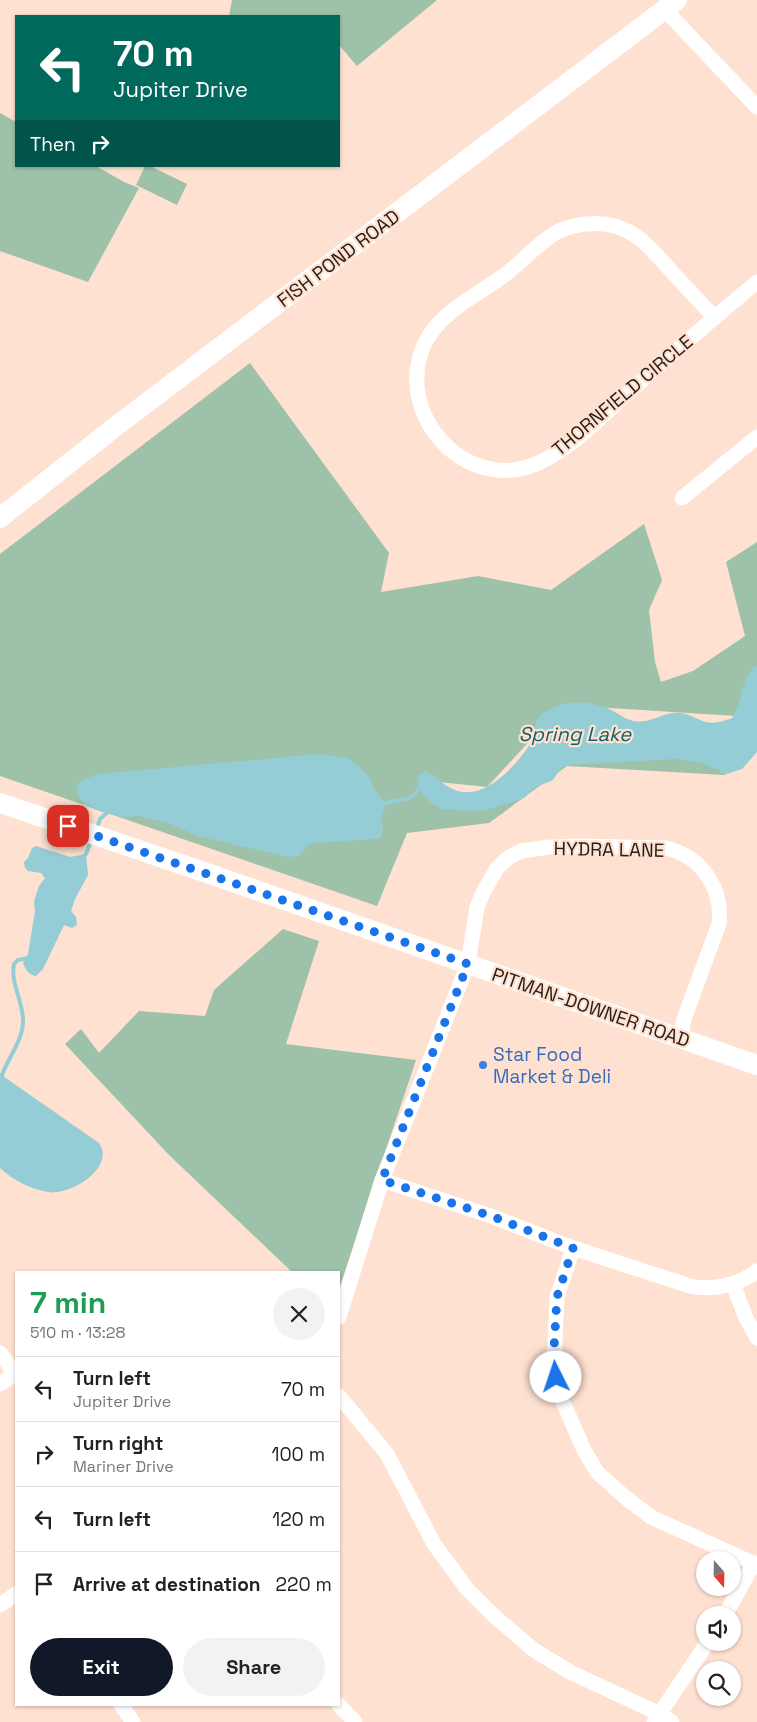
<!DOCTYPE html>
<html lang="en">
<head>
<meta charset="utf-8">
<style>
  :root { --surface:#fff; --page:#f2f2f2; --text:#222; --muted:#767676; --line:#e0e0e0; --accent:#111827 }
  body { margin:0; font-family:"Space Grotesk",sans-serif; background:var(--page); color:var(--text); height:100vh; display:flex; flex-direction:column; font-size:19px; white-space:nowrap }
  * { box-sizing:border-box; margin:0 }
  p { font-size:16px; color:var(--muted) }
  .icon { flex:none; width:28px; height:28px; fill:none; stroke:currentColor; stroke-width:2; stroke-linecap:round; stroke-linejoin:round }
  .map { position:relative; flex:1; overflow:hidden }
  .panel { position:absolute; left:15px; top:1271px; width:325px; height:435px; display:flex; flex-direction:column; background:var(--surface); border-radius:0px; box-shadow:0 1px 4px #0004 }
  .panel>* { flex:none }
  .top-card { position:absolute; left:15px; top:15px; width:325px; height:152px; border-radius:0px; box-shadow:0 1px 4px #0004; background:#00695c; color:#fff; overflow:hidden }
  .needle { width:32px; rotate:160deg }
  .fabs { position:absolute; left:696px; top:1551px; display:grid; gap:10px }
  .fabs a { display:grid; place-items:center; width:45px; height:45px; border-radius:50%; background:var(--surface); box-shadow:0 1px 4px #0004; font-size:25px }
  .pin { position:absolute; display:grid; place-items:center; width:42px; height:42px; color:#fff; margin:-21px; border-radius:10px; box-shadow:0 2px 8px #0006 }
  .me { position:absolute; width:55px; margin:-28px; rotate:356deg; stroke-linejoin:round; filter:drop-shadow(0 0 4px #0008) }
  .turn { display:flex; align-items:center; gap:18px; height:105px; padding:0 15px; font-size:22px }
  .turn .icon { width:65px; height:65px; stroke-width:2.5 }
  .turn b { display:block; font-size:35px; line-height:42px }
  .then { display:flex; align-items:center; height:48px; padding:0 15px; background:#0003; gap:10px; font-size:19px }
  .round { display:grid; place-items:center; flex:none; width:52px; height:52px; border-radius:26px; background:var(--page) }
  .headline { display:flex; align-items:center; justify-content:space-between; height:85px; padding:0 15px }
  h1 { font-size:30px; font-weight:700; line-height:38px; color:#1e9e55 }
  .primary-button { display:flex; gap:10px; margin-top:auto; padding:10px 15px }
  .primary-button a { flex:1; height:58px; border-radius:30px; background:var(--accent); color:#fff; font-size:20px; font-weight:700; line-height:58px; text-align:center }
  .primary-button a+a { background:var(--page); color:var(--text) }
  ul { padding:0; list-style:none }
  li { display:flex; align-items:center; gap:15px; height:65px; padding:0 15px; border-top:1px solid var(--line) }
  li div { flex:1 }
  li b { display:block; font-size:19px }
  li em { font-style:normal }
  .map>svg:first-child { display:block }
  .green { fill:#9dc1a9 }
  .water { fill:#94cdd5 }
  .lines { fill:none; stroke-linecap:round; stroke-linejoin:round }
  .stream { stroke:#94cdd5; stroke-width:4 }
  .street { stroke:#fff; stroke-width:15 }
  .secondary { stroke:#fff; stroke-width:20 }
  .route { stroke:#1a73e8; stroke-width:9; stroke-dasharray:0 16.2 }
  .shop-dot { fill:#3f7fe0; stroke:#fee1d1; stroke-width:2 }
  .labels { text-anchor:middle; stroke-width:4.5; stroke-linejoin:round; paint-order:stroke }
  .street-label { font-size:19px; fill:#271d17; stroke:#fee1d1 }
  .shop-label { font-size:19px; fill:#366cbe; stroke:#fee1d1; text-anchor:start }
  .water-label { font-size:20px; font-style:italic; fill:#116069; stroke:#fee1d1 }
</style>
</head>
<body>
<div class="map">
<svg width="757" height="1722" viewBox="0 0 757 1722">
  <rect width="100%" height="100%" fill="#fee1d1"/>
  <g class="green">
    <path d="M232 0H437L357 66 339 45V16H229Z"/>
    <path d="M0 113 16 122V166H96L124 182 139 188 88 282 0 251Z"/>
    <path d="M145 166H150L187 184 177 205 136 185Z"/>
    <path d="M250 363 389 553 381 592 478 576 551 590 644 524 662 580 649 610 655 662 661 682 693 671 745 636 726 562 757 542V693L736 716 563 705 487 787 419 780 443 809 581 744 757 748 724 775 567 766 489 823 407 833 377 906 0 776V554Z"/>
    <path d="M283 929 319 941 286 1044 416 1060 339 1289V1272H292L169 1155 65 1044 81 1029 99 1053 139 1011 205 1016 214 990Z"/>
  </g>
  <g class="water">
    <path d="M757 665V752L742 769 724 775 719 770 701 763 677 759 567 765 561 768 553 780 534 788 524 798 487 810 473 811 443 809 433 804 425 797 421 790 418 780V775L426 771C437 777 446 788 458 791 485 799 515 767 528 747 534 738 533 724 541 715 545 710 554 708 561 705 577 700 598 703 613 711 619 714 625 719 633 721 648 724 659 715 673 713 685 711 696 719 706 722 715 724 724 721 732 718 744 702 740 676 757 665Z"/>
    <path d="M319 754 347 758 355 763 368 775 374 788 384 803 385 807 381 819 383 829 381 837 375 839 313 843 307 846 299 856 289 857 197 836 171 824 139 816 122 817 102 812 86 806 79 797 76 787 82 780 99 774Z"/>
    <path d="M36 846 70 857 86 854 88 875 75 899 71 911 76 917 77 925 72 928 64 925 43 969 36 976C29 975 25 969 23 963L28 954 35 911 34 901 39 886 45 878 41 873 28 871 25 868 24 862 28 858 32 848Z"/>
    <path d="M0 1074 99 1143C116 1168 70 1196 48 1192 30 1189 13 1180 0 1168Z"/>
  </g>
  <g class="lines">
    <g class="stream">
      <path d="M380 804 409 798 415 795 421 783"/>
      <path d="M96 830 100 819 110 810"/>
      <path d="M83 857 86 854 91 841"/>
      <path d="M0 1081C5 1061 22 1044 23 1022 24 1003 10 983 14 964L18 960 28 958"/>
    </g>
    <g class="street">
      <path d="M665 10 757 107"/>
      <path d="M714 317C700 302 686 287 672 272 646 243 629 220 586 224 575 225 567 227 557 232 538 243 524 260 507 273 479 295 441 310 425 343 392 412 464 494 536 464 571 449 600 418 628 393 671 355 713 318 757 282"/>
      <path d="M682 498 757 437"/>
      <path d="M382 1180 491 1216 573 1248 690 1286C713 1291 738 1285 757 1271"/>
      <path d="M573 1248 557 1297 554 1363 558 1391 584 1450 597 1472 626 1498 651 1517 757 1565"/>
      <path d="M733 1284 746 1318 757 1338"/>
      <path d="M339 1317 382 1180 468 964 477 907 483 893 497 868 508 858 521 851 549 847 579 846 666 848C701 856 723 888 719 924L684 1019 680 1039"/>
      <path d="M0 1353 16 1375"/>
      <path d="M0 1384 16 1373"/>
      <path d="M339 1396 387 1454 434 1544 467 1589 493 1615 534 1650 570 1672 660 1714 672 1722"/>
      <path d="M0 1605 16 1594"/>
      <path d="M725 1615 754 1563"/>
      <path d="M121 1705 133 1722"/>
      <path d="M339 1705 355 1722"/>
      <path d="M654 1722 708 1642"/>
    </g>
    <g class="secondary">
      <path d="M0 518 111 430 677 0"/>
      <path d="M0 803 207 873 757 1065"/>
    </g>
  </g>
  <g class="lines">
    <path class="route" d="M68 826 468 964 382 1180 491 1216 573 1248 557 1297 554 1349 556 1377"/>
  </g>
  <circle class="shop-dot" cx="483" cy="1065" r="5"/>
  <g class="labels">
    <g class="street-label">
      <text transform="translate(338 258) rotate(-37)" y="7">FISH POND ROAD</text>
      <text transform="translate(622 395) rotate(-40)" y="7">THORNFIELD CIRCLE</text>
      <text transform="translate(609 849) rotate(1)" y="7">HYDRA LANE</text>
      <text transform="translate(591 1007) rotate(19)" y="7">PITMAN-DOWNER ROAD</text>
    </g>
    <g class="shop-label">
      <text x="493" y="1061">Star Food<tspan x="493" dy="22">Market &amp; Deli</tspan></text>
    </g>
    <g class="water-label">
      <text x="575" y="741">Spring Lake</text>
    </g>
  </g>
</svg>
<div class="fabs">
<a><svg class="needle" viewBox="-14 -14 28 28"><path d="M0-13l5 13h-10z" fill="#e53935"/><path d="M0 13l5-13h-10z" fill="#767676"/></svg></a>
<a><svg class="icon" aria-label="sound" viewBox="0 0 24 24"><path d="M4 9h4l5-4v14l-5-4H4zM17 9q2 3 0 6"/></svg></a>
<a><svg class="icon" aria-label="search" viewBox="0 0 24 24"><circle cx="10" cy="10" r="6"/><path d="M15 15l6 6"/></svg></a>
</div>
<div class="pin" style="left:68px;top:826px;background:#d93025"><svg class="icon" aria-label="arrive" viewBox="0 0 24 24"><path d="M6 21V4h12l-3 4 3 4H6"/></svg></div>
<svg class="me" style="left:556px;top:1377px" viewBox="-20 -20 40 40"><circle r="19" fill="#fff"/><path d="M0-13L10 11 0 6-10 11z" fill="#1a73e8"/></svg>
<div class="top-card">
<div class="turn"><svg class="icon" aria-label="left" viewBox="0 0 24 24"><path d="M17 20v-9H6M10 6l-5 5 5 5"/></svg><div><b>70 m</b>Jupiter Drive</div></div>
<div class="then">Then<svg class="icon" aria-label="right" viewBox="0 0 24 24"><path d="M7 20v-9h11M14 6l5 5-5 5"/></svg></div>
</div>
<section class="panel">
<div class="headline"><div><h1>7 min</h1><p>510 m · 13:28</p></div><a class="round"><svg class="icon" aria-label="close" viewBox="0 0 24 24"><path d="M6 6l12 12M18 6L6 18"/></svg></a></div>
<ul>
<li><svg class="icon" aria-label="left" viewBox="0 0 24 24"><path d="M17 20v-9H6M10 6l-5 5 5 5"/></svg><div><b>Turn left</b><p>Jupiter Drive</p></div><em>70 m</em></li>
<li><svg class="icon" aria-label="right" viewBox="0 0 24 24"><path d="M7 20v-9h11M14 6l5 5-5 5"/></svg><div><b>Turn right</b><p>Mariner Drive</p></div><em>100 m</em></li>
<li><svg class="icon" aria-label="left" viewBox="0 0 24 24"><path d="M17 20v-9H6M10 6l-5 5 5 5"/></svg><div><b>Turn left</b></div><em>120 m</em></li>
<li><svg class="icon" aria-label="arrive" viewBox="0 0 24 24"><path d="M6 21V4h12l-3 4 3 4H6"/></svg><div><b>Arrive at destination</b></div><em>220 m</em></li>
</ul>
<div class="primary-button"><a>Exit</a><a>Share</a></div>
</section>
</div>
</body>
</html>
